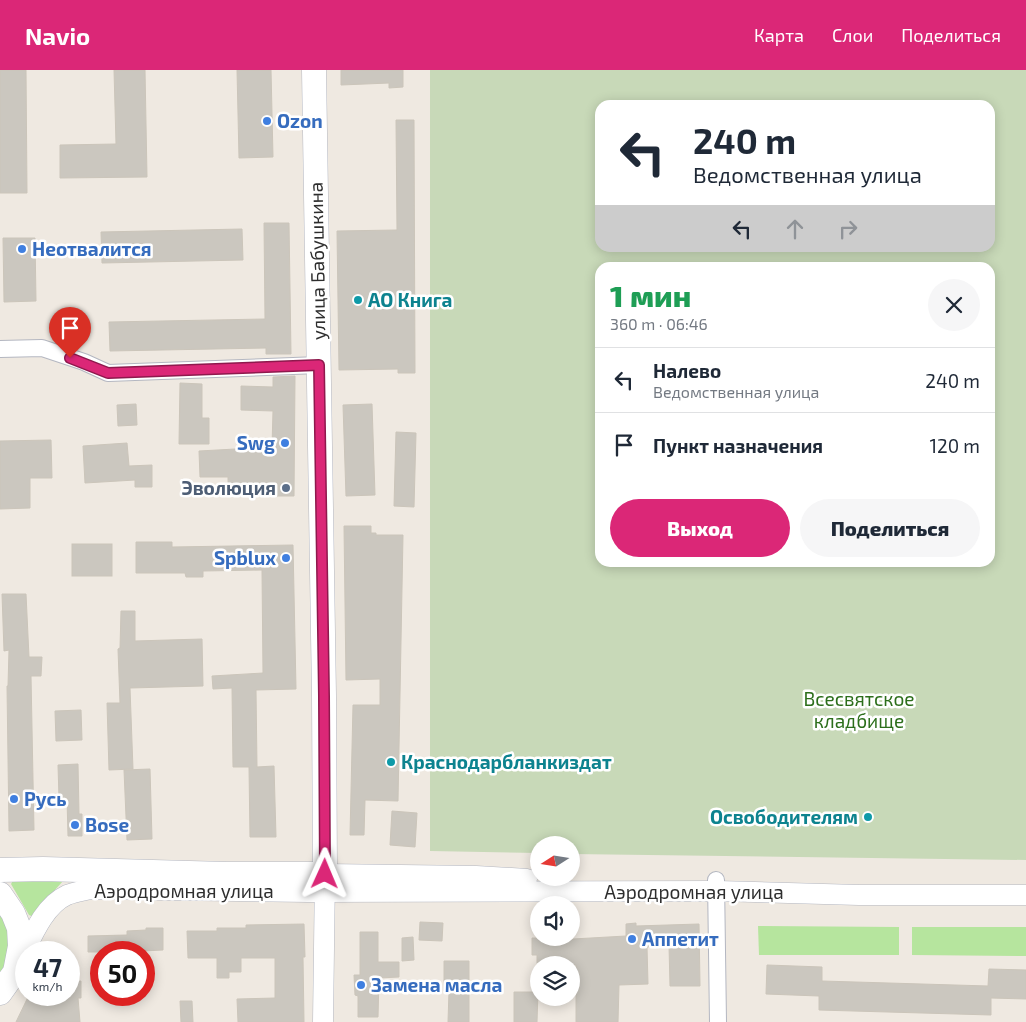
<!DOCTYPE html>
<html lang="ru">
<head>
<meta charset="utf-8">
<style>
  :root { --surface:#fff; --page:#f6f6f7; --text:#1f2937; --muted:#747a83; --line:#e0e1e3; --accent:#db2777 }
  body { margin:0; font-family:"Exo 2",sans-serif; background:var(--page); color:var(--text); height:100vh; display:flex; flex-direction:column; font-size:19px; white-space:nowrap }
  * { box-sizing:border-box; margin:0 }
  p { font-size:16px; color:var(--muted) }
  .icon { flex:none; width:28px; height:28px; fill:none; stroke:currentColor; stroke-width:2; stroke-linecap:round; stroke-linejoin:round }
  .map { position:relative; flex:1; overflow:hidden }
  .side { position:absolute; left:595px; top:192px; width:400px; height:305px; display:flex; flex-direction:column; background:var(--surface); border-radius:15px; box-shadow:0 2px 12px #0003 }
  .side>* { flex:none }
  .banner { position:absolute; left:595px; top:30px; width:400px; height:152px; border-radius:15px; box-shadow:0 2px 12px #0003; background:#fff; color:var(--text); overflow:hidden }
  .needle { width:32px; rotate:258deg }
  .buttons { position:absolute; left:530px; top:766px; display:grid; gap:10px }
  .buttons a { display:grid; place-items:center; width:50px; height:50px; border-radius:50%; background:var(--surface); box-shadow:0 2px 12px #0003; font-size:25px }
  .speed { position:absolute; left:15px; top:871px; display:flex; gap:10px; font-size:25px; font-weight:700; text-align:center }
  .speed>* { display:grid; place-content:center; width:65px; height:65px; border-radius:50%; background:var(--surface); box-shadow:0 2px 12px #0003; line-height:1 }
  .speed small { font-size:12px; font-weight:400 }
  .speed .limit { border:8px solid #d22; background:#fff; color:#111 }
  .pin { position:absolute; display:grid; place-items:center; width:42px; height:42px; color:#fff; margin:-51px -21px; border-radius:50% 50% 50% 0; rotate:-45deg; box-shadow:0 0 5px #0007 }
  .pin .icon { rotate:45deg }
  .me { position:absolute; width:55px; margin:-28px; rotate:1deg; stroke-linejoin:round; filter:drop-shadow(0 0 4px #0008) }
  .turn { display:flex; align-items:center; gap:18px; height:105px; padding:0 15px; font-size:22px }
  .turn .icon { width:65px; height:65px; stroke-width:2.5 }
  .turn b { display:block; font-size:35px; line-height:42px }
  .lanes { display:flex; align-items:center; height:48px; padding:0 15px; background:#0003; justify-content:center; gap:25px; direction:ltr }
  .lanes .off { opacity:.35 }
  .round { display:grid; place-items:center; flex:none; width:52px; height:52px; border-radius:26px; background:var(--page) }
  .summary { display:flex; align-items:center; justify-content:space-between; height:85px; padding:0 15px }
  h1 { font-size:30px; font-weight:800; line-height:38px; color:#1e9e55 }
  .button { display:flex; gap:10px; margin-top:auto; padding:10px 15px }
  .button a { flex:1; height:58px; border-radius:30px; background:var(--accent); color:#fff; font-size:20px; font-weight:800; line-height:58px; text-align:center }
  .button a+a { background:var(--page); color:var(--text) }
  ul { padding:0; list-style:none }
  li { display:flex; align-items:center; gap:15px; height:65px; padding:0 15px; border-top:1px solid var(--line) }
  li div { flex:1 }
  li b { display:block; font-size:19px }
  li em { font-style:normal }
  header { display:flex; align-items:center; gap:30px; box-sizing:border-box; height:70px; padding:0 25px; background:var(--accent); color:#fff }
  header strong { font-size:24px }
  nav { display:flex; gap:28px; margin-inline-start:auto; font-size:18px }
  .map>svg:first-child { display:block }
  .green { fill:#b6e59e }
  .cemetery { fill:#c8d9b8; fill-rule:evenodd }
  .building { fill:#cbc7bf; stroke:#cbc5ba }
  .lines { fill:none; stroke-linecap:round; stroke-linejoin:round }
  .minor-casing { stroke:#b4b7c1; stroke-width:18 }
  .tertiary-casing { stroke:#b4b7c1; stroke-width:21 }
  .secondary-casing { stroke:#b4b7c1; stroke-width:25 }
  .minor { stroke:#fff; stroke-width:16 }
  .tertiary { stroke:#fff; stroke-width:20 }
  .secondary { stroke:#fff; stroke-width:24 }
  .route-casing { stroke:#8e194d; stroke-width:12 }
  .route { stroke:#db2777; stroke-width:9 }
  .shop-dot { fill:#3f7fe0; stroke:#fff; stroke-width:2 }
  .culture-dot { fill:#0f9aa8; stroke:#fff; stroke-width:2 }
  .service-dot { fill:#5c6f8a; stroke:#fff; stroke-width:2 }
  .labels { text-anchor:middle; stroke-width:5; stroke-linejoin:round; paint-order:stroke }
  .shop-label { font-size:19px; font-weight:bold; fill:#366cbe; stroke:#fff; text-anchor:start }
  .street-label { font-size:19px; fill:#2e2e2e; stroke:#fff }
  .culture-label { font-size:19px; font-weight:bold; fill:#0d838f; stroke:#fff; text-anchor:start }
  .service-label { font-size:19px; font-weight:bold; fill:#4e5e75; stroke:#fff; text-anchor:end }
  .park-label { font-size:19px; fill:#2c6e1b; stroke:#fff }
</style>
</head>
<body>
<header>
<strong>Navio</strong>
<nav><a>Карта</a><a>Слои</a><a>Поделиться</a></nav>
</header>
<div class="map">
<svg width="1026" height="952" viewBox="0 0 1026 952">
  <rect width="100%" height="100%" fill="#efe9e1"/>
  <g class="green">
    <path d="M62 808 63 811 44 832 34 847 29 845 11 814 14 809Z"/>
    <path d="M0 843C12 862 10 885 0 905Z"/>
    <path d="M758 856 899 857V885H759Z"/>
    <path d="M912 857H1026V886L912 885Z"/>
  </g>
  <path class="cemetery" d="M430 0H1026V790L571 784V775H539V783L430 781ZM600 35H990V178H600ZM600 198H990V492H600Z"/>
  <g class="building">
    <path d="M0 0H26L27 123H0Z"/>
    <path d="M114 0H145L147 107 60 108V75L116 74Z"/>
    <path d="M237 0H271L273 87 239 88Z"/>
    <path d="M341 0H403V17L389 18V13L341 15Z"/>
    <path d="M396 50H414L415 303H398V299L339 300 337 161 397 160Z"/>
    <path d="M264 153H289L291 284H266V278L110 281 109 252 265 249Z"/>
    <path d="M242 159 243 190 102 193 101 162Z"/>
    <path d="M3 168H35L36 231 4 232Z"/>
    <path d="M295 306 294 426H228V407H200L199 381 272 377 273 341 241 340V316L273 317V307Z"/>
    <path d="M180 313 202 314V348H209V374H179Z"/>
    <path d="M136 334 137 355 118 356 117 335Z"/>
    <path d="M372 334 375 425 346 426 343 335Z"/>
    <path d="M396 362 416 363 414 437 394 436Z"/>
    <path d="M51 370 52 408H30V438L0 439V371Z"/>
    <path d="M127 373 129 396 152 395V417H135V410L85 413 83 376Z"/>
    <path d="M344 456H371V463H376V465H403L398 731 365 730 364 765H350L353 635H380V609L346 610Z"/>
    <path d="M136 472H172V477L293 475 296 619 256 620 257 697 274 696 276 767H250L249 697H233L232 618 213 619 212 606 263 603 262 500 203 501V507H186L185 503H136Z"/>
    <rect x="72" y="474" width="40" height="32"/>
    <path d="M2 524H26L29 587H42L41 606H31L34 760 9 761 7 616H8L9 580 4 581Z"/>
    <path d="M121 541H135V571L202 569 203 616 130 618 133 699 109 700 107 633H120L118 579 120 578Z"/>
    <path d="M81 640 82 670 56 671 55 641Z"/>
    <path d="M78 694 79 744H82V766H68L67 728H59L58 695Z"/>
    <path d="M150 699 152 769 127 770 124 700Z"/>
    <path d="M392 741 417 743 415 777 390 775Z"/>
    <path d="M420 852 443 853 442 871 419 870Z"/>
    <path d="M636 853V856L699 854 700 916H670L669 875 647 877 648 914 619 915 618 952H576V895H537V885H532V868L573 869 626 866V854Z"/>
    <path d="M304 854 305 887H303L304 952H238L237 929 275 928V888H241V902H229V908H217V888H188L187 861H217V858H246V855Z"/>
    <path d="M146 858H163V880L142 881V882H88V866L127 865V861L146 860Z"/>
    <path d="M360 862H378V892H399V907L379 908 378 947H358V926L355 925 354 905H360Z"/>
    <path d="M413 867 414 890 402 891V868Z"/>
    <path d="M444 891H469V952H448L449 921H444Z"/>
    <path d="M767 895 822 897V911L988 916 989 899 1026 900V929L991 928V945L819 940V926L766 924Z"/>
    <path d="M81 911V928H78L80 952H16L29 925H69V912Z"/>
    <path d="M514 922H538L537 952H514Z"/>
    <path d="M180 931H192L193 952H181Z"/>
  </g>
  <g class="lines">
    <g class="minor-casing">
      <g id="minor">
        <path d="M0 279 42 278 84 292 108 303 319 295"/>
        <path d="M716 810 718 952"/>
      </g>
    </g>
    <g class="tertiary-casing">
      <g id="tertiary">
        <path d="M20 891C31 869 43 836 67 825 74 822 82 821 90 819L309 822 717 821 859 825H1026"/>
        <path d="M323 952 325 804 476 806 527 809"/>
      </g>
    </g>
    <g class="secondary-casing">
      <g id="secondary">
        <path d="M0 800 43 799 226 804H325L324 626 314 0"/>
        <path d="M0 824 13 843 19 858 20 876 15 902 0 923"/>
      </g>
    </g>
    <use href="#minor" class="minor"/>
    <use href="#tertiary" class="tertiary"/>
    <use href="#secondary" class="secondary"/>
  </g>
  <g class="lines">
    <g class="route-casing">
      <path id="route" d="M70 288 108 303 319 295 324 626 325 804"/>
    </g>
    <use href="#route" class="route"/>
  </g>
  <g class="shop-dot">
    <circle cx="267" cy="51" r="5"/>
    <circle cx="22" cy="179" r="5"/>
    <circle cx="285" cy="373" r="5"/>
    <circle cx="286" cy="488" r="5"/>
    <circle cx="14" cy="729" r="5"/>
    <circle cx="75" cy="755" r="5"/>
    <circle cx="632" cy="869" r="5"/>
    <circle cx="361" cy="915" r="5"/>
  </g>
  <g class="culture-dot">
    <circle cx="358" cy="230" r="5"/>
    <circle cx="391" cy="692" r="5"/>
    <circle cx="868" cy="747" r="5"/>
  </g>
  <circle class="service-dot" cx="286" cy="418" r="5"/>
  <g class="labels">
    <g class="shop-label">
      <text x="277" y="58">Ozon</text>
      <text x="32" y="186">Неотвалится</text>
      <text x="275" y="380" text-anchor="end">Swg</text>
      <text x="276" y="495" text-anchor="end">Spblux</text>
      <text x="24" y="736">Русь</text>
      <text x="85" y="762">Bose</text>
      <text x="642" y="876">Аппетит</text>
      <text x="371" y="922">Замена масла</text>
    </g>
    <g class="street-label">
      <text transform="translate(317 191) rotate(-91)" y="7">улица Бабушкина</text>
      <text x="184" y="828">Аэродромная улица</text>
      <text x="694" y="829">Аэродромная улица</text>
    </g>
    <g class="culture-label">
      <text x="368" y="237">АО Книга</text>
      <text x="401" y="699">Краснодарбланкиздат</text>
      <text x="858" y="754" text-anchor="end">Освободителям</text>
    </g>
    <g class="service-label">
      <text x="276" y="425">Эволюция</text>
    </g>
    <g class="park-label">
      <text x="859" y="636">Всесвятское<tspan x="859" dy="22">кладбище</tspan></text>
    </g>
  </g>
</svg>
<div class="buttons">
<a><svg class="needle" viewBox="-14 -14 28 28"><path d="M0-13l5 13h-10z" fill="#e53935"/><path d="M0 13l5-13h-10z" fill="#747a83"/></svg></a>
<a><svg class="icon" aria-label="sound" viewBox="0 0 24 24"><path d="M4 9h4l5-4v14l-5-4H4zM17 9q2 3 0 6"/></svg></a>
<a><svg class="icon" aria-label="layers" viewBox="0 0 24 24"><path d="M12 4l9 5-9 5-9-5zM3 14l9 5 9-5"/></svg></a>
</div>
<div class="speed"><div>47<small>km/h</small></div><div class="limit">50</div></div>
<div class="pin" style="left:70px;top:288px;background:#d93025"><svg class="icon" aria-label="arrive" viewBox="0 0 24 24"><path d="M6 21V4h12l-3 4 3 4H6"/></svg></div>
<svg class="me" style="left:325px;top:804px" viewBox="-20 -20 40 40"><path d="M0-17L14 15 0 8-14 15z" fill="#db2777" stroke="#fff" stroke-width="4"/></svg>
<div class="banner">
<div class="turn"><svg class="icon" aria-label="left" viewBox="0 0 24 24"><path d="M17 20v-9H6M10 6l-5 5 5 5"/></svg><div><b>240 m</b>Ведомственная улица</div></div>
<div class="lanes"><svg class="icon" aria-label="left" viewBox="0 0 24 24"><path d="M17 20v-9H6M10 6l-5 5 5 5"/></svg><svg class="icon off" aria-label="ahead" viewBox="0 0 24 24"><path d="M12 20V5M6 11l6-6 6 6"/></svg><svg class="icon off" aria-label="right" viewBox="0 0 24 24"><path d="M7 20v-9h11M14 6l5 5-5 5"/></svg></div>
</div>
<section class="side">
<div class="summary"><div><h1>1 мин</h1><p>360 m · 06:46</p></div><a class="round"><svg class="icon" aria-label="close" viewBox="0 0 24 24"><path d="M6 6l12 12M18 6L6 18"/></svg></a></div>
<ul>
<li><svg class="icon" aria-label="left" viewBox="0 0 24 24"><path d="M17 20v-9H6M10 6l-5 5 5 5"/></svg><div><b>Налево</b><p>Ведомственная улица</p></div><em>240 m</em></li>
<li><svg class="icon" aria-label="arrive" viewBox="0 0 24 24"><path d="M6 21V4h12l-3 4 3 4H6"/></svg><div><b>Пункт назначения</b></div><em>120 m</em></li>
</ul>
<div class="button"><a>Выход</a><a>Поделиться</a></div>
</section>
</div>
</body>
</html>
